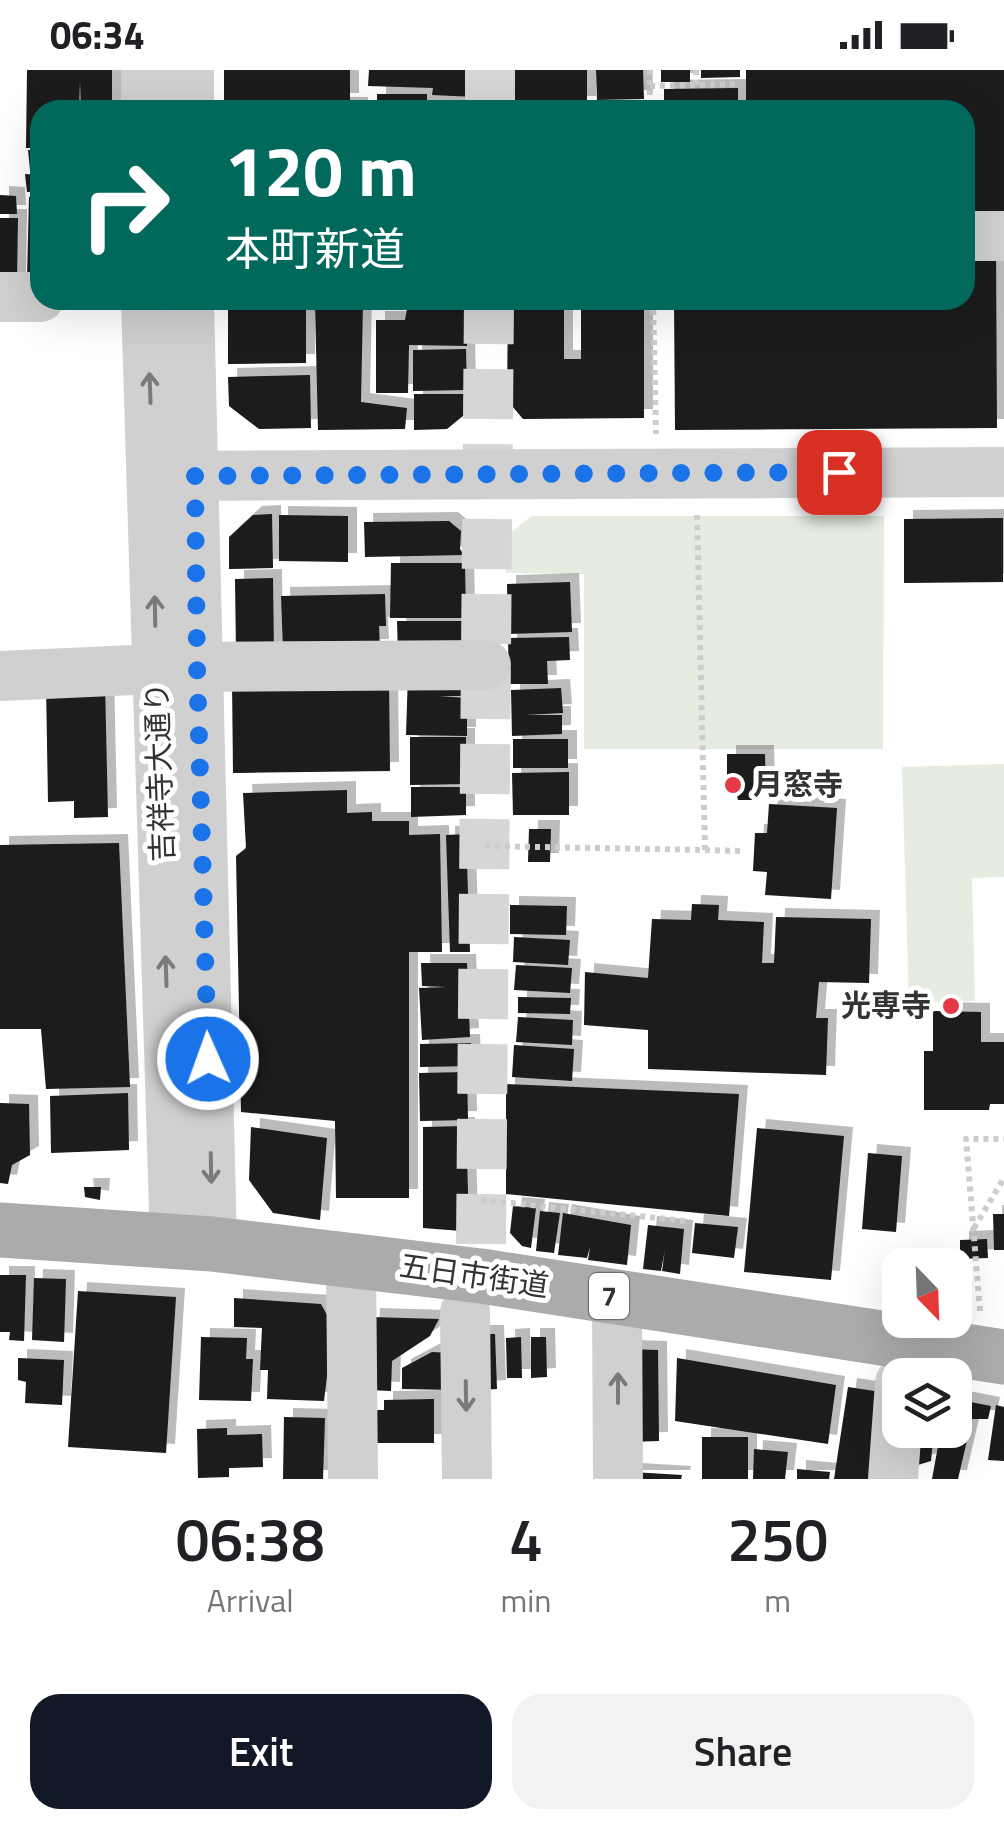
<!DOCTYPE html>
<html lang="en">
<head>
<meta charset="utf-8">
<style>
  :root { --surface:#fff; --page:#f2f2f2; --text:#202124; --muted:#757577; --accent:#111827 }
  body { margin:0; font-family:"Titillium Web","Noto Sans JP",sans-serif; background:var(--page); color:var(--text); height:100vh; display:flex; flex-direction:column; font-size:38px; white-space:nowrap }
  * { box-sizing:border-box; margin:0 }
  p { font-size:32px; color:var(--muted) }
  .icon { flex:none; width:55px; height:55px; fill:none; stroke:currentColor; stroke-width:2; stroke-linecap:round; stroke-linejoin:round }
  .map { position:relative; height:1409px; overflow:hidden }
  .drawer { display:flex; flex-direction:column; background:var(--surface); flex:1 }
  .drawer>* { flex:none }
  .guide { position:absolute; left:30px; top:30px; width:945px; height:210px; border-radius:30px; box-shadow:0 10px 40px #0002; background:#00695c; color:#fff; overflow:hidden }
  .needle { width:65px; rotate:157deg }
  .tools { position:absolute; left:882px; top:1178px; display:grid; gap:20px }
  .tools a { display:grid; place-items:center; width:90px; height:90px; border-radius:20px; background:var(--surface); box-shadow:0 10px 40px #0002; font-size:50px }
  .pin { position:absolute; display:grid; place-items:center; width:85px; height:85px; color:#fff; margin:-42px; border-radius:20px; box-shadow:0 5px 15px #0006 }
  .me { position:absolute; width:110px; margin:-55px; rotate:358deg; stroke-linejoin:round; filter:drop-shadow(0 0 8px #0008) }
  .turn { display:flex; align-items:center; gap:35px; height:210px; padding:0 30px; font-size:45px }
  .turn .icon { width:130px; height:130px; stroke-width:2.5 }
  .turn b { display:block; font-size:70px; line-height:85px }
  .eta { display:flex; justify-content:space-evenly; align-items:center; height:170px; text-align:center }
  .eta b { font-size:60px; font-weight:600; line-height:70px }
  .action { display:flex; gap:20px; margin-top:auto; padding:20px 30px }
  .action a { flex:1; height:115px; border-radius:30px; background:var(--accent); color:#fff; font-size:40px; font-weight:600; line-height:115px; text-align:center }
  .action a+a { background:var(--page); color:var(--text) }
  .status { display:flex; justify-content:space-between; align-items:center; height:70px; padding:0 50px; background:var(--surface); direction:ltr }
  .status svg { height:28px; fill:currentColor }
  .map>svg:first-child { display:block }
  .green { fill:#e6ecdf }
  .building { fill:#1a1a1a; filter:url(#shadow) }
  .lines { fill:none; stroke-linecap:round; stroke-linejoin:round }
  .minor-tunnel { stroke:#d6d6d6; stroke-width:50; stroke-dasharray:50 25; stroke-linecap:butt }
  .path { stroke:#cdcdcd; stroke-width:6; stroke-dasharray:5 5; stroke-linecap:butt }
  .minor { stroke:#d0d0d0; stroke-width:50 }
  .major { stroke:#ababab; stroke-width:55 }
  .oneway { stroke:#7a7a7a }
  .route { stroke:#1a73e8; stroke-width:18; stroke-dasharray:0 32.4 }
  .poi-dot { fill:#e63946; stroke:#fff; stroke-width:4 }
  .labels { text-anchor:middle; stroke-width:10; stroke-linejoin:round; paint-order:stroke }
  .shield { fill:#fff; stroke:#707070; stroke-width:2.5 }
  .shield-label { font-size:28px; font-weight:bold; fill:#333 }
  .street-label { font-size:30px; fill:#333; stroke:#fff }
  .poi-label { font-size:30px; font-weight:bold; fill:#333; stroke:#fff; text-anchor:start }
</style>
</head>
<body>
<div class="status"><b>06:34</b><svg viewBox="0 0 49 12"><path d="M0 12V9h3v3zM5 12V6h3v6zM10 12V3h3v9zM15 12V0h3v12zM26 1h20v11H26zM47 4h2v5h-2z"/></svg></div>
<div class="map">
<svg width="1004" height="1409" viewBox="0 0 1004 1409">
  <defs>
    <filter id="shadow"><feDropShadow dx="9" dy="-9" stdDeviation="0" flood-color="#0004"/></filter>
  </defs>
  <rect width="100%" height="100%" fill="#fff"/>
  <g class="green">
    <path d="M531 446H884L883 679H584V504L506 503 505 468Z"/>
    <path d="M1004 694V807L972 808 975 931 909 933 902 697Z"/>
  </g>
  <g class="building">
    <path d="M27 0H112V40H81L80 11 79 40H40V78H26Z"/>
    <path d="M224 0H350V32L224 30Z"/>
    <path d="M369 0H476L475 27 432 25 433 18 368 16Z"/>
    <rect x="514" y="0" width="73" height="35"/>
    <path d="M596 0H643L644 29 597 30Z"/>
    <rect x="661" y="0" width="29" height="12"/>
    <path d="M701 0H740V7L701 8Z"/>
    <path d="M746 0H1004V156L965 157V40H746Z"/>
    <path d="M738 18V40H664V19Z"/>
    <path d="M377 24H427V31L474 32V40H377Z"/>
    <path d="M229 35 359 36V40H229Z"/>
    <path d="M28 80 40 81V101L30 100Z"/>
    <path d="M25 104 40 105V122H27Z"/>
    <path d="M0 125 16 126 17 144H0Z"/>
    <path d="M29 127H40V210L27 209Z"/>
    <path d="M0 148H18L17 211H0Z"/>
    <path d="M996 177 997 358 675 360 674 230H965V178Z"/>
    <path d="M508 230H564V289H581V230H644V348L523 349 507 330Z"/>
    <path d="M228 233 306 234V293L228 294Z"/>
    <path d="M363 234 361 332 407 338 405 359 318 360 315 235Z"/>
    <path d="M407 239H468L467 276 409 275 408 323H376V250H405Z"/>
    <path d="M466 279 467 320 413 321V280Z"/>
    <path d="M310 305 311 358 259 359 229 336 228 307Z"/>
    <path d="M414 324H469V341L447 359 414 360Z"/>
    <path d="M272 444 273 498 229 499V467L253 445Z"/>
    <path d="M279 445 348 446V492L279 491Z"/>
    <path d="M1003 448V512L904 513V449Z"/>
    <path d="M449 451 461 461 460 479 464 485 365 487 364 452Z"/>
    <path d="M391 493H465L466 548H390Z"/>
    <path d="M273 508 274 583 236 584 235 509Z"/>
    <path d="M570 512 572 562 508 564 507 514Z"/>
    <path d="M385 524 386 556H379L380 578 283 580 281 526Z"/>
    <path d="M397 551H466V585H398Z"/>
    <path d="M569 567 570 590 547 591 548 614H509L508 568Z"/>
    <path d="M408 604H467V626H439L467 628V666L406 665Z"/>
    <path d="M389 610 390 701 233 703 232 611Z"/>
    <path d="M105 612 108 747 74 748V731L48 732 46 614Z"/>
    <path d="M561 618 563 643 525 645H562V664L512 666 511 620Z"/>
    <path d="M410 667H466V714L410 715Z"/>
    <rect x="513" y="669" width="55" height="29"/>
    <path d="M727 684H765L766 721H755V730H738L736 722 727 721Z"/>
    <path d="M569 702V745H513L512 703Z"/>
    <path d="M411 717H466V745L411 747Z"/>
    <path d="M347 720V743L372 742V751H409V765L440 764 442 882H409V1128H336L335 1051 241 1042 236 786 246 778 243 723Z"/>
    <path d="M769 734 837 738 831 829 765 825 767 802 753 801 755 763H767Z"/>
    <path d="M529 759H551L550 792H528Z"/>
    <path d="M466 764 470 882H450L446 765Z"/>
    <path d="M119 773 130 1017 46 1019 41 959H0V775Z"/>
    <path d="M692 834 719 835 718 850 764 852 762 893H774L776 847 871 849 869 913 819 912 816 948H828L826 1005 648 999V960L584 955 585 902 648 908 652 849 691 850Z"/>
    <path d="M510 835 567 836 566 865 510 864Z"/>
    <path d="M514 867 570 870 568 895 513 892Z"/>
    <path d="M421 893H467L470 967 422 970 419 918 447 917 422 916Z"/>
    <path d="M516 895 572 898 570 923 514 920Z"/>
    <path d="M518 927 571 928 570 944 518 943Z"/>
    <path d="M933 941 981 942V972H1004V1034H990L989 1040H924V981H933Z"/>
    <path d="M518 947 573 950 572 975 516 972Z"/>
    <path d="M471 973 472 996 420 997V974Z"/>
    <path d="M514 975 574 979 572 1011 512 1007Z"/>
    <path d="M467 1002 468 1050 420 1051 419 1003Z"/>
    <path d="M506 1014 739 1024 729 1146 506 1124Z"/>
    <path d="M128 1023 129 1080 51 1083 50 1026Z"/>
    <path d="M0 1033 29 1034 30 1085 12 1095 8 1114 0 1113Z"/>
    <path d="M466 1056 469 1154 461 1161 423 1158V1057Z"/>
    <path d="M251 1057 327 1068 320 1150 273 1143 249 1110Z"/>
    <path d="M757 1058 844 1066 831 1210 744 1202Z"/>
    <path d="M868 1083 902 1086 896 1162 862 1159Z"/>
    <path d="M84 1117H101L100 1130 85 1127Z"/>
    <path d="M513 1136 536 1138 531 1178 522 1176 510 1163Z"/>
    <path d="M540 1141 560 1143 554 1183 536 1181Z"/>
    <path d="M563 1143 631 1155 627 1195 588 1190 590 1177 587 1188 558 1185Z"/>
    <path d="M993 1144H1004V1180H994Z"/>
    <path d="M695 1153 738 1157 734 1188 692 1183Z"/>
    <path d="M648 1155 684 1159 680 1204 662 1201 665 1179 661 1201 643 1199Z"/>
    <path d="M987 1169 988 1188 960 1189V1170Z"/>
    <path d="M0 1205H26L24 1271 9 1270 10 1262H0Z"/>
    <path d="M34 1208 66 1209 64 1272 32 1270Z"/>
    <path d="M78 1221 176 1227 166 1383 68 1377Z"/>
    <path d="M234 1228 321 1234 333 1256 324 1331 267 1329 268 1300H260L262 1258 234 1257Z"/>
    <path d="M371 1247 439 1249 430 1266 392 1291 391 1321 368 1320Z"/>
    <path d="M479 1264H495L497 1319 481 1320Z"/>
    <path d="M201 1267 247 1268 246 1289H253L251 1331 199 1330Z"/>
    <path d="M521 1267 522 1308H507L506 1268Z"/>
    <path d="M531 1267H546L547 1307 531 1308Z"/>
    <path d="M627 1279 658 1280 659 1371 629 1372Z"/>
    <path d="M432 1282 453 1283 452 1320 402 1319V1298Z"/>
    <path d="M18 1288 64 1290 62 1335 25 1333 26 1312 18 1310Z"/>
    <path d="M677 1288 836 1315 828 1374 675 1351Z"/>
    <path d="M848 1317 888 1323 875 1409H834Z"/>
    <path d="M434 1329V1373H377V1340H384V1330Z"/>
    <path d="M955 1329 991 1336 988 1349H972L958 1409H932L941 1360H955Z"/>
    <path d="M996 1335 1004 1337V1391L988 1390Z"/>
    <path d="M284 1347 325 1348 323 1409H283Z"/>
    <path d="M227 1358V1365L262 1364 263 1397 229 1398V1407L198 1408 197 1359Z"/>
    <path d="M910 1360H934L931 1391 908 1398Z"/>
    <rect x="702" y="1367" width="46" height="42"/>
    <path d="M754 1379 788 1382 785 1409H753Z"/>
    <path d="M797 1399 830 1402 829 1409H797Z"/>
    <path d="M632 1402 682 1405 681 1409H632Z"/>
  </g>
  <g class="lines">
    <g class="minor-tunnel">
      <path d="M490 40V0"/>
      <path d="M481 1174 489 230"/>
    </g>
    <g class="path">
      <path d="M650 0V40"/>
      <path d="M696 0V15"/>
      <path d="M650 16 739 14"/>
      <path d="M653 230 656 364"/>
      <path d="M485 776 705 780 697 442"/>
      <path d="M705 780 743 781"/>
      <path d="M481 1130 686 1151"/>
      <path d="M974 1158 1004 1108"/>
      <path d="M980 1241 966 1069H1004"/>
    </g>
    <g class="minor">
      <path d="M146 0V40"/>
      <path d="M189 40V0"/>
      <path d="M965 166H1004"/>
      <path d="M0 227H40"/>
      <path d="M146 230 175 1173"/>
      <path d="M189 230 212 1174"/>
      <path d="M163 406 1004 402"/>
      <path d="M197 597 486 595"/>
      <path d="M0 606 156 599"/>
      <path d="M351 1190 353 1409"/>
      <path d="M617 1227 618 1409"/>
      <path d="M465 1242 467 1409"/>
      <path d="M893 1409 900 1313"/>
    </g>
    <path class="major" d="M0 1160 212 1174 481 1206 1004 1287"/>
  </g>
  <defs><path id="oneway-shaft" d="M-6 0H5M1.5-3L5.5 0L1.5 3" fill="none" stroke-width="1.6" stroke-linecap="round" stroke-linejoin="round" transform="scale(2.5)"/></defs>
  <g class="oneway">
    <use href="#oneway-shaft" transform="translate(150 318) rotate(-92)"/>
    <use href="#oneway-shaft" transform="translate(155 541) rotate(-91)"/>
    <use href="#oneway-shaft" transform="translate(166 901) rotate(-92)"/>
    <use href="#oneway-shaft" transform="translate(211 1098) rotate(89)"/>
    <use href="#oneway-shaft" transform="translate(618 1318) rotate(-90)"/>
    <use href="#oneway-shaft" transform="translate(466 1326) rotate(89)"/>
  </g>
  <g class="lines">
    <path class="route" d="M208 989 197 596 195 406 839 402"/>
  </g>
  <g class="poi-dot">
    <circle cx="733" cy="715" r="10"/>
    <circle cx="951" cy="936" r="10"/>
  </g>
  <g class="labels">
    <rect class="shield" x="589" y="1203" width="40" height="46" rx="8"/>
    <g class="shield-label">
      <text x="609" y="1236">7</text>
    </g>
    <g class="street-label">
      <text transform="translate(160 702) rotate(-92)" y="10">吉祥寺大通り</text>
      <text transform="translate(474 1206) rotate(8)" y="10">五日市街道</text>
    </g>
    <g class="poi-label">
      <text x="753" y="725">月窓寺</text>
      <text x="931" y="946" text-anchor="end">光専寺</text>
    </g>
  </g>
</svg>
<div class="tools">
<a><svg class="needle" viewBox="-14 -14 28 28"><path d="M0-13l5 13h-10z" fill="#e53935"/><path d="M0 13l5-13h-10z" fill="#757577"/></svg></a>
<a><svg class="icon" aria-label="layers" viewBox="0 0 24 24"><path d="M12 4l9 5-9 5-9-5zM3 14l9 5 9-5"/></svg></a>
</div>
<div class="pin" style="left:839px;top:402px;background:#d93025"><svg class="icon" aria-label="arrive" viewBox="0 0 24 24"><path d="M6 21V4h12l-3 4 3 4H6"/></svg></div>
<svg class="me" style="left:208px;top:989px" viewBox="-20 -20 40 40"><circle r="17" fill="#1a73e8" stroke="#fff" stroke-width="3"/><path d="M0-11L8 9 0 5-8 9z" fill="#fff"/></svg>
<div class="guide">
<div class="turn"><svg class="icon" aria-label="right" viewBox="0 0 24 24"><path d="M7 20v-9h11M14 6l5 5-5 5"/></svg><div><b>120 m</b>本町新道</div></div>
</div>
</div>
<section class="drawer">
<div class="eta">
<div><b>06:38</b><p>Arrival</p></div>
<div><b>4</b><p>min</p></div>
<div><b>250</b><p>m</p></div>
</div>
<div class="action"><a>Exit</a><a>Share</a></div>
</section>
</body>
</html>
